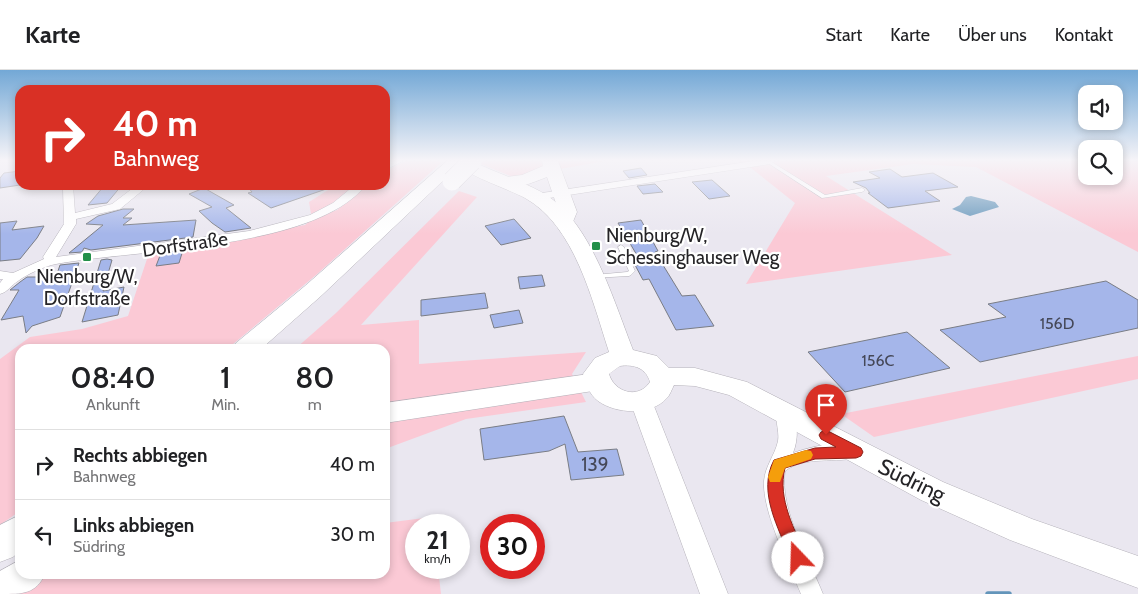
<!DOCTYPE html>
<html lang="de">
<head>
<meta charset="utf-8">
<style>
  :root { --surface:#fff; --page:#f6f6f6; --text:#202124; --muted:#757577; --line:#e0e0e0 }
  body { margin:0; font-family:Cabin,sans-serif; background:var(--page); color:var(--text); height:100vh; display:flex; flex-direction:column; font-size:19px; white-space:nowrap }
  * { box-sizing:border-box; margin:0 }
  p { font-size:16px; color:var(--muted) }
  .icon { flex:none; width:28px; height:28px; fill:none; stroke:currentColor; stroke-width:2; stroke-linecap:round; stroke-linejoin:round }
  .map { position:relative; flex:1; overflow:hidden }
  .side { position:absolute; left:15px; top:274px; width:375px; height:235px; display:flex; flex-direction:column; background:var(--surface); border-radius:15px; box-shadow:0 2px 8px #0003 }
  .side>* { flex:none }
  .top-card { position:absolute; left:15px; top:15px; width:375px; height:105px; border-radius:15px; box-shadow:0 2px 8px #0003; background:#d93025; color:#fff; overflow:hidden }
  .buttons { position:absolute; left:1078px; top:15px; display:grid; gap:10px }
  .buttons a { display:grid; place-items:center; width:45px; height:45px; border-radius:10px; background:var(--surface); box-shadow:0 2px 8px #0003; font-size:25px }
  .speed { position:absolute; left:405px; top:444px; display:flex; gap:10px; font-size:25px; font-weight:700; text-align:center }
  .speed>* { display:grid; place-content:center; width:65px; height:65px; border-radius:50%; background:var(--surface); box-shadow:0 2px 8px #0003; line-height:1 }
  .speed small { font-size:12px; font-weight:400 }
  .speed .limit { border:8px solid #d22; background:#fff; color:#111 }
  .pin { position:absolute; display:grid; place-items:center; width:42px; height:42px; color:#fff; margin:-51px -21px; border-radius:50% 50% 50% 0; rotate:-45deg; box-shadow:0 0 5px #0007 }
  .pin .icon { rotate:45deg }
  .me { position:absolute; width:55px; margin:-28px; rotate:339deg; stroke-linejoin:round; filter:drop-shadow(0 0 4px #0008) }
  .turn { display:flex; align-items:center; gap:18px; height:105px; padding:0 15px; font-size:22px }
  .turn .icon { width:65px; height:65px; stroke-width:2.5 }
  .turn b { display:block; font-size:35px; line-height:42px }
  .eta { display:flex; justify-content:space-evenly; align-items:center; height:85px; text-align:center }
  .eta b { font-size:30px; font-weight:600; line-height:35px }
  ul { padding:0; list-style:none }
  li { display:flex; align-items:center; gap:15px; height:70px; padding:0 15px; border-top:1px solid var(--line) }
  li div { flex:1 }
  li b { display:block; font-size:19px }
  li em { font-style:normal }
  header { display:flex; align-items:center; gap:30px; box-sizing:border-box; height:70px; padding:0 25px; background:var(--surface); border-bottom:1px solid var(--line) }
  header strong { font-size:24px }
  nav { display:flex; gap:28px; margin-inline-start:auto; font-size:18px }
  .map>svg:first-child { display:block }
  .green { fill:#fbc9d5 }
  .water { fill:#6395ba }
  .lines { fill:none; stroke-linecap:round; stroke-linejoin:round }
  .stream { stroke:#6395ba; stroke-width:5.5 }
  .building { fill:#a5b6ea; stroke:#7a7d85 }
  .service-casing { stroke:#b5b2ba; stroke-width:1 }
  .minor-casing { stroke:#b5b2ba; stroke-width:1 }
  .tertiary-casing { stroke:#b5b2ba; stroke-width:1 }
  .primary-casing { stroke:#b5b2ba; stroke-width:1 }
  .trunk-casing { stroke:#b5b2ba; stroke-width:1 }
  .service { fill:#fff; fill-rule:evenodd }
  .minor { fill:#fff; fill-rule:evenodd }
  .tertiary { fill:#fff; fill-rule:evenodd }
  .primary { fill:#fff; fill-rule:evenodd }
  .trunk { fill:#fff; fill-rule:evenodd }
  .trunk-bridge-casing { stroke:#b5b2ba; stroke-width:20; stroke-linecap:butt }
  .trunk-bridge { stroke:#fff; stroke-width:19 }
  .route { fill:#d93025; stroke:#8d1f18 }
  .slow { fill:#f59e0b }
  .poi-dot { fill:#239049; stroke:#fff; stroke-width:2 }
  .labels { text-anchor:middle; stroke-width:4.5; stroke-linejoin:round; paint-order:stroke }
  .number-label { font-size:16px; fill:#454858 }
  .poi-label { font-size:19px; fill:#252427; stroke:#fff; text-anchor:start }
  .street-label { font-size:19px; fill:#252427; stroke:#fff }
  .near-number-label { font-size:19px; fill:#454858 }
  .near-street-label { font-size:22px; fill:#252427; stroke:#fff }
</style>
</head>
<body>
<header>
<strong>Karte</strong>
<nav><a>Start</a><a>Karte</a><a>Über uns</a><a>Kontakt</a></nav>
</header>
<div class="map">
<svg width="1138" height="524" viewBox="0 0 1138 524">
  <rect width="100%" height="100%" fill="#eae7f0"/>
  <g class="green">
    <path d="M406 91H438L441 93 316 205 227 279H20V441L0 455V289L30 267 82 259 128 246 149 183 305 155 312 149 337 140 368 115H385V101Z"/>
    <path d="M483 91H606L513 107 481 94Z"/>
    <path d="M738 91H1086V106H1114V91H1138V182L976 97 913 94 826 106 952 185 746 214 795 133 746 94Z"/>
    <path d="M336 115H356L332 134 311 144 309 132Z"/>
    <path d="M459 121 477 127 361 255 419 250V294L586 282 572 304 586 332 466 349 385 379V279H295L336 243Z"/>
    <path d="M1138 286V309L874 367 841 344Z"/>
    <path d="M432 447 433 455H416V498H438L441 524H9L32 504H385V453Z"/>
  </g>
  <path class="water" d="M971 126 995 132 999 137 970 146 952 139 960 135 966 127Z"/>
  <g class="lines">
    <path class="stream" d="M988 524H1009"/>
  </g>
  <g class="building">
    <path d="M641 98 647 105 629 108 623 101Z"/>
    <path d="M890 99 902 107 933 103 958 117 925 121 940 131 888 138 868 123H870L866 118 853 112 880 108 869 102Z"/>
    <path d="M20 101V115L0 118V108L4 103Z"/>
    <path d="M712 110 730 126 709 129 692 112Z"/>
    <path d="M655 114 663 122 643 124 637 116Z"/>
    <path d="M122 115 107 133 88 135 104 116Z"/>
    <path d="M246 115H332V117L271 138 248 123 252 122Z"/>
    <path d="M204 118 234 135 226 138 251 158 225 162 212 153 199 141 212 137 189 124Z"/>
    <path d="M123 139H134L123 148H132L123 155 196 150 193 167 91 180 84 178 82 182 69 183 103 155 86 154 98 146Z"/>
    <path d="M514 149 531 168 501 175 485 156Z"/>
    <path d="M641 150 658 181 655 182 682 226 695 225 714 256 676 260 649 209 643 210 635 195H641L638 187 618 153Z"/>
    <path d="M17 151 12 160 44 156 37 168 20 189 0 191V153Z"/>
    <path d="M183 180 179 193 156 196 161 183Z"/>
    <path d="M107 189 112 190 103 221 124 217 118 245 82 252 101 190Z"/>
    <path d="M79 193 60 247 32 256 26 263 23 246 1 250 19 220H10L20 212 27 207H56L60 195Z"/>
    <path d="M542 205 545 216 520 219 518 207Z"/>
    <path d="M1106 211 1138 230V258L980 292 940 260 1006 247 988 234Z"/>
    <path d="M485 223 488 238 421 246V230Z"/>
    <path d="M519 240 523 253 494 258 490 245Z"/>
    <path d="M907 262 950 298 845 322 808 282Z"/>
    <path d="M564 346 578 382 617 379 624 405 571 410 565 374 549 381 484 390 480 359Z"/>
  </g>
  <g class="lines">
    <g class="service-casing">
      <g id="service">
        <path d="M765 91H770L825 125 862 118 865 120 862 122 822 128Z"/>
        <path d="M621 175 624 177 635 201 631 205 629 206 592 208 591 207 592 206 594 205 627 202 629 201 618 177Z"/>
      </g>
    </g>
    <g class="minor-casing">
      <g id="minor">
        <path d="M391 91H403L385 100V93Z"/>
        <path d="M753 91H775L770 94 536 130 531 127 536 124Z"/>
        <path d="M63 115H73L75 143 112 134 137 115H149L120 139 76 149V154L56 187 249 161 310 145 333 133 355 115H366C314 180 136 179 56 194 45 196 27 204 18 211 11 215 8 222 0 224V213L3 209H0V201L13 203 44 189 43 187 64 154Z"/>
        <path d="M784 336 790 338C798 351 799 368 793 383 813 376 839 370 860 377L862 382 860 387C836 394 806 385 785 401 779 439 809 489 823 524H801C789 495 762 441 764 411 765 396 775 385 778 371 780 360 773 346 778 338Z"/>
      </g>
    </g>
    <g class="tertiary-casing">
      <path id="tertiary" d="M641 324 649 326 652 331 728 524H700L630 331 633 326Z"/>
    </g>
    <g class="primary-casing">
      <path id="primary" d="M453 91C473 89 485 98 504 105 522 113 543 120 558 134 595 167 615 234 633 280L657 286 669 298H695L747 312 943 412 1032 449 1138 486V518L1010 470 921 430 729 325 695 316 674 315C672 319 670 325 667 328 651 346 616 344 598 331 589 324 586 314 583 304L595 288 609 282C592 230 575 156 525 128 509 119 462 104 453 91ZM620 296C634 294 646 298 650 312 638 330 614 322 609 304Z"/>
    </g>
    <g class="trunk-casing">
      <g id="trunk">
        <path d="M447 91H464L321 226 261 279H232L236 273 305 216Z"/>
        <path d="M542 91H558L577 142 572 154H558L555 150 559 142 547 107C532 113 515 120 499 116L496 112 499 108 522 105 543 96Z"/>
        <path d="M596 303 606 305 610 312 606 319 385 353V333Z"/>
        <path d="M20 445V481L13 487 0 492V455Z"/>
        <path d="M20 490V504H45C36 524 23 524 0 524V501Z"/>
      </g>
    </g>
    <use href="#service" class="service"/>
    <use href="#minor" class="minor"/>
    <use href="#tertiary" class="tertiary"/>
    <use href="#primary" class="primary"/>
    <use href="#trunk" class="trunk"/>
    <g class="trunk-bridge-casing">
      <path id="trunk-bridge" d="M452 111 472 91"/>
    </g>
    <use href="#trunk-bridge" class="trunk-bridge"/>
  </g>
  <linearGradient id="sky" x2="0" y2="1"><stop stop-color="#73a8d6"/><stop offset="0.55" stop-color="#f6f4f8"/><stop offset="1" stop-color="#f6f4f8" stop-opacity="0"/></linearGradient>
  <rect width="1138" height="164" fill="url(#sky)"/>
  <path class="route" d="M826 360 861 378 863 382 861 386 856 388 815 389 785 398C777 429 795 460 807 488L804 493 798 496 793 493 790 488C779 458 757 422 774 390L815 378 836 377 821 369 819 365 821 362Z"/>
  <path class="slow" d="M806 380 811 381 813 385 811 389 785 398 780 412H770L768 407 774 390Z"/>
  <g class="poi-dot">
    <rect x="591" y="171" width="10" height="10" rx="2.5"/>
    <rect x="82" y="182" width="10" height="10" rx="2.5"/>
  </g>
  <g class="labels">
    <g class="number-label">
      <text x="1057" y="259">156D</text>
      <text x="878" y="296">156C</text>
    </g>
    <g class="poi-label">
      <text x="606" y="172">Nienburg/W,<tspan x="606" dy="22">Schessinghauser Weg</tspan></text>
      <text x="87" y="213" text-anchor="middle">Nienburg/W,<tspan x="87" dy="22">Dorfstraße</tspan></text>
    </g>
    <g class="street-label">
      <text transform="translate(185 174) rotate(-8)" y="7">Dorfstraße</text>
    </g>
    <g class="near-number-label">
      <text x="595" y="401">139</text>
    </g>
    <g class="near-street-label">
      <text transform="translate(912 410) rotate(26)" y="8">Südring</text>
    </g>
  </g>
</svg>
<div class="buttons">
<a><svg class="icon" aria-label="sound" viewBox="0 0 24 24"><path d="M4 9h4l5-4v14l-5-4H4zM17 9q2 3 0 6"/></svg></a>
<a><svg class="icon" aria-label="search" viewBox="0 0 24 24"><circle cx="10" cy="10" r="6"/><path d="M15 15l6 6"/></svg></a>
</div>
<div class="speed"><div>21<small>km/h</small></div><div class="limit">30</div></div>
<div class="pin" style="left:826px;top:365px;background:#d93025"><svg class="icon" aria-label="arrive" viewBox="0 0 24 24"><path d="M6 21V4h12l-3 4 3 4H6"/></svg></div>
<svg class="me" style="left:798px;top:488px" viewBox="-20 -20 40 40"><circle r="19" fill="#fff"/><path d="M0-13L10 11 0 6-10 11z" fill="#d93025"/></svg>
<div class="top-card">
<div class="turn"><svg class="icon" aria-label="right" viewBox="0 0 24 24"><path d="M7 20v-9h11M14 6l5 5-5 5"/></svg><div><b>40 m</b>Bahnweg</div></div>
</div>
<section class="side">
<div class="eta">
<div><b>08:40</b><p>Ankunft</p></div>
<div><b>1</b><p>Min.</p></div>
<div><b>80</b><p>m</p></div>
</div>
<ul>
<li><svg class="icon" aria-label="right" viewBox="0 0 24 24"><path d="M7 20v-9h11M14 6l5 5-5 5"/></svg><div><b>Rechts abbiegen</b><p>Bahnweg</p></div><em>40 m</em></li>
<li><svg class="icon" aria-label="left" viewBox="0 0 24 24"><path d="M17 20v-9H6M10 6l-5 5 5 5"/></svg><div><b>Links abbiegen</b><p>Südring</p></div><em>30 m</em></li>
</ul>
</section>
</div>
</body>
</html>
